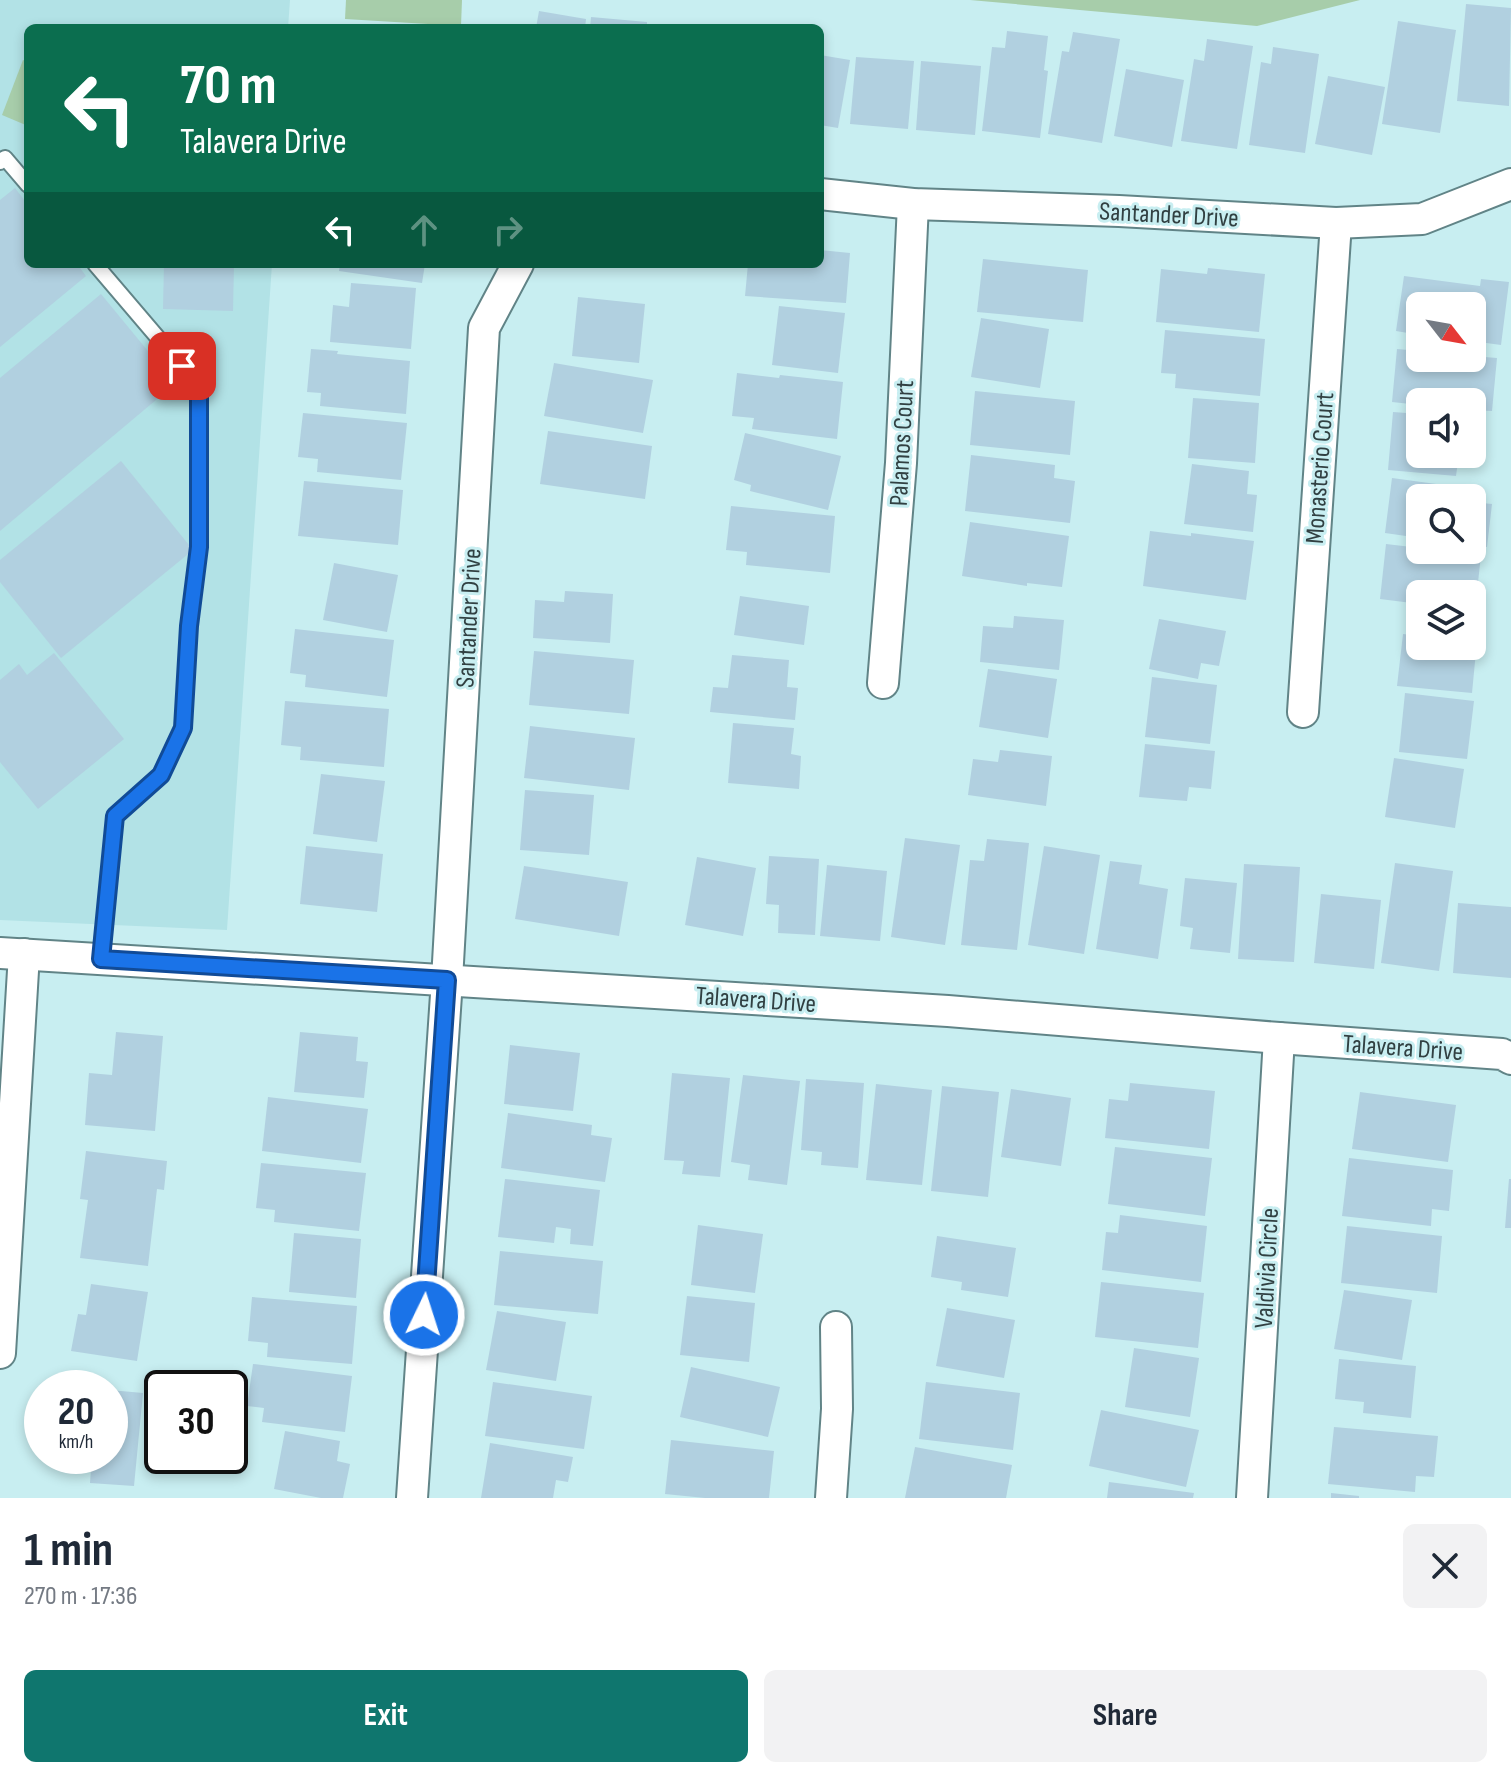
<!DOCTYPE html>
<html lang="en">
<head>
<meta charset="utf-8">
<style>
  :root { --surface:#fff; --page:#f2f2f3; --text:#1f2937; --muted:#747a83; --accent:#0f766e }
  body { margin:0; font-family:"Sofia Sans Condensed",sans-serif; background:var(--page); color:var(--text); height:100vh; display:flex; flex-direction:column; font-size:30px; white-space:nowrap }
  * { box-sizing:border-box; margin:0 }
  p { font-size:26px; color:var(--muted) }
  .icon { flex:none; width:44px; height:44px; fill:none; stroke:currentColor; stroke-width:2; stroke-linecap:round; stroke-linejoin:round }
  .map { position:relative; height:1498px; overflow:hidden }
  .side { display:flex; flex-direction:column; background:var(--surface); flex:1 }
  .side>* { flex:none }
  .hud { position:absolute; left:24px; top:24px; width:800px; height:244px; border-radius:12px; box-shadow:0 4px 12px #0003; background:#0b6e4f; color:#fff; overflow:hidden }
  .needle { width:52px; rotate:121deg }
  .controls { position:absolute; left:1406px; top:292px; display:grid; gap:16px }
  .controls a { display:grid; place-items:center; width:80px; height:80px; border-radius:12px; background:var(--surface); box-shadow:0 4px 12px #0003; font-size:40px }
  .speed { position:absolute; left:24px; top:1370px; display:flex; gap:16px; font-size:40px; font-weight:700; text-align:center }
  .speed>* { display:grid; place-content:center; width:104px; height:104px; border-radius:50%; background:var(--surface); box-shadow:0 4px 12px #0003; line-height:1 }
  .speed small { font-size:20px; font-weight:400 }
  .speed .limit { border:4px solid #111; border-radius:12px; background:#fff; color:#111 }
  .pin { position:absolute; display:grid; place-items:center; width:68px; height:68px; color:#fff; margin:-34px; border-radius:16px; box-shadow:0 4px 12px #0006 }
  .me { position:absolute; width:88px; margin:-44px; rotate:4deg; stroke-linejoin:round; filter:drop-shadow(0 0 6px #0008) }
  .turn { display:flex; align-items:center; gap:28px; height:168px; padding:0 24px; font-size:36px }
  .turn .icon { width:104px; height:104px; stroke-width:2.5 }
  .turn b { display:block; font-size:56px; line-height:68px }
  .lanes { display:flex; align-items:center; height:76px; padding:0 24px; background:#0003; justify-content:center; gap:40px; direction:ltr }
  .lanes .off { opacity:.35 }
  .round { display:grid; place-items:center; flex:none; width:84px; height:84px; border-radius:12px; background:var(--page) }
  .summary { display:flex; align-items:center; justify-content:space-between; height:136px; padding:0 24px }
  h1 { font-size:48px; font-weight:700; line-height:60px }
  .cta { display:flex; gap:16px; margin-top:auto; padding:16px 24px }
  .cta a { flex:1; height:92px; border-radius:12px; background:var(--accent); color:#fff; font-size:32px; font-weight:700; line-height:92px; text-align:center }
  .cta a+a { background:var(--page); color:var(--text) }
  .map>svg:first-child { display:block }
  .built { fill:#b2e2e6 }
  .green { fill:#a7cdaa }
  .building { fill:#b1d0e0 }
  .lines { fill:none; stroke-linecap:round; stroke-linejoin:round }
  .lane-casing { stroke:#618487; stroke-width:18 }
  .street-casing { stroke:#618487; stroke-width:34 }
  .lane { stroke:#fff; stroke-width:14 }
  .street { stroke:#fff; stroke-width:30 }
  .route-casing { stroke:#114b97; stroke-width:20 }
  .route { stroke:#1a73e8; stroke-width:14 }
  .labels { text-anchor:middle; stroke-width:6; stroke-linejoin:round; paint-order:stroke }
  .street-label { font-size:26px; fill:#314042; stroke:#c8eef1 }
</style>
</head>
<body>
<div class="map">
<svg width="1511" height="1498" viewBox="0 0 1511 1498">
  <rect width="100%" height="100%" fill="#c8eef1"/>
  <path class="built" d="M0 0H290L288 28H28V264H272L227 930 0 920Z"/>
  <g class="green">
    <path d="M346 0H462L461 26 345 19Z"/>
    <path d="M970 0H1360L1257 26Z"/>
    <path d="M23 60 28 62V126L2 115Z"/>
  </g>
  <g class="building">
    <path d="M1466 4 1511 8 1509 106 1457 101Z"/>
    <path d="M539 11 586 19 585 28H536Z"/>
    <path d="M591 17 647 22V28H590Z"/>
    <path d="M1398 21 1456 30 1440 133 1382 124Z"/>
    <path d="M1007 31 1048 36 1044 70 1048 71 1040 138 982 131 992 47 1005 48Z"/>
    <path d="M1073 32 1120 39 1102 143 1048 134 1062 51 1069 52Z"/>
    <path d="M1207 39 1253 46 1237 149 1181 141 1194 59 1204 61Z"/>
    <path d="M1273 47 1319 54 1305 153 1249 145 1261 62 1271 64Z"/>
    <path d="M820 55 850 60 838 128 820 125Z"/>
    <path d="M856 57 914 61 908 129 850 124Z"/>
    <path d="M921 61 981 66 975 135 916 130Z"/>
    <path d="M1126 69 1184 80 1172 147 1114 136Z"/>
    <path d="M1328 76 1385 87 1372 155 1315 144Z"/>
    <path d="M15 188 28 205V264H77L86 276 0 347V200Z"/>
    <path d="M820 250 850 253 846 303 745 296 748 264H820Z"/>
    <path d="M983 259 1088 270 1083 322 977 312Z"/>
    <path d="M164 264H234L233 311 163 309Z"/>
    <path d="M340 264H425L422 283 339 271Z"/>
    <path d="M1208 268 1265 274 1259 332 1156 322 1161 269 1207 274Z"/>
    <path d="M1404 276 1480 286 1481 279 1509 282 1501 345 1472 341V306H1420V335L1396 331Z"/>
    <path d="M351 283 416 288 411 349 330 342 333 305 349 307Z"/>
    <path d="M101 294 175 384 0 531V378Z"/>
    <path d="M578 297 645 304 639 363 572 356Z"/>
    <path d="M779 306 845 313 838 373 772 365Z"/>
    <path d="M981 318 1049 329 1040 388 971 377Z"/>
    <path d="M1165 330 1265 339 1260 396 1175 388 1176 374 1161 373Z"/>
    <path d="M311 349 338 351 337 354 410 361 406 414 320 406 321 393 307 392Z"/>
    <path d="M1397 349 1420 351V358H1472V356L1497 358 1492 411 1472 410V402H1420V405L1392 402Z"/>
    <path d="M554 363 653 380 643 433 544 416Z"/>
    <path d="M737 373 779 378 780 375 843 382 837 439 752 429 754 418 732 416Z"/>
    <path d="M975 391 1075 401 1070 455 970 445Z"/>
    <path d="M1193 398 1259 403 1255 463 1188 458Z"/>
    <path d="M1393 412 1420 414V454H1459L1456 476 1388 470Z"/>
    <path d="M303 413 407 423 401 480 317 472 318 459 298 457Z"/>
    <path d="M1472 419 1480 420 1477 455 1472 454Z"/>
    <path d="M548 431 652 446 645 499 540 484Z"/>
    <path d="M745 433 841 456 828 510 750 491 751 485 734 480Z"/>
    <path d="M971 455 1055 465 1054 478 1075 481 1070 523 965 511Z"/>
    <path d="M121 461 193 550 61 658 0 582V560Z"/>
    <path d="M1192 464 1249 471 1247 494 1257 495 1253 532 1184 524Z"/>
    <path d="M1392 478 1473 489 1472 498H1420V538L1385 533Z"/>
    <path d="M304 481 403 490 398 545 298 536Z"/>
    <path d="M1472 502 1492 504 1487 547 1472 545Z"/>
    <path d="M731 506 835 516 830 573 746 565 747 552 726 550Z"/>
    <path d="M970 522 1069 536 1062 587 1027 583V586L962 576Z"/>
    <path d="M1150 531 1191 536V533L1254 541 1246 600 1143 586Z"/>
    <path d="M1386 544 1420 548V550L1481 555 1475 610 1472 609V594H1420V604L1380 599Z"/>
    <path d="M334 563 398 575 387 632 323 620Z"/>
    <path d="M565 591 613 594 610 643 533 638 535 600 564 602Z"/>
    <path d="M740 596 809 606 804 645 734 635Z"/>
    <path d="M1014 616 1064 620 1059 670 980 662 983 626 1013 628Z"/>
    <path d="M1159 619 1226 631 1219 666 1201 663 1198 679 1149 669Z"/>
    <path d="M295 629 394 640 387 697 305 687 306 675 290 673Z"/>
    <path d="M1403 634 1420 636V646H1472V641H1477L1472 693 1397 686Z"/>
    <path d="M534 651 634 660 629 714 529 705Z"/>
    <path d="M54 653 124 739 38 809 0 762V680L19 664 27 675Z"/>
    <path d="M732 655 789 660 787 687 798 688 795 720 710 712 713 687 728 688Z"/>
    <path d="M988 669 1057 679 1048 738 979 727Z"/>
    <path d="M1152 677 1217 685 1210 744 1145 737Z"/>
    <path d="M1405 693 1474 701 1467 759 1399 752Z"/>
    <path d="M285 701 389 709 384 767 300 760 301 747 281 745Z"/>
    <path d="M733 723 794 728 791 754 801 756 799 789 728 783Z"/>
    <path d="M530 726 635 738 629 790 524 778Z"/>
    <path d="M1145 744 1215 751 1211 789 1189 787 1187 801 1139 797Z"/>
    <path d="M1000 750 1052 756 1046 806 968 795 973 759 998 762Z"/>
    <path d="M1394 758 1464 769 1455 828 1385 817Z"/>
    <path d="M321 774 385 781 377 842 313 834Z"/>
    <path d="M525 790 594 795 589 855 520 850Z"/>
    <path d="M905 838 960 845 945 945 891 937Z"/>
    <path d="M987 839 1029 843 1017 950 961 945 970 860 984 861Z"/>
    <path d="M306 846 383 854 377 912 300 904Z"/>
    <path d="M1044 846 1100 855 1084 954 1028 945Z"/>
    <path d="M769 856 819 859 815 935 778 933 779 905 766 904Z"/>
    <path d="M697 857 756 868 743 936 685 925Z"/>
    <path d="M1110 861 1142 865 1139 884 1168 889 1158 959 1096 949Z"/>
    <path d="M1395 863 1453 871 1439 971 1381 963Z"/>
    <path d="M1244 864 1300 867 1294 962 1238 959Z"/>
    <path d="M827 865 887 871 880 941 820 936Z"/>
    <path d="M524 866 628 882 619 936 515 919Z"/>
    <path d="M1185 878 1237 883 1230 953 1190 949 1193 928 1180 926Z"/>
    <path d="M1321 894 1381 900 1374 969 1314 963Z"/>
    <path d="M1458 903 1511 907V978L1453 973Z"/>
    <path d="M116 1032 163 1036 155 1131 85 1125 89 1073 112 1075Z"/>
    <path d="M300 1032 358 1037 356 1061 368 1062 364 1098 294 1092Z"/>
    <path d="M510 1045 580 1053 573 1111 504 1104Z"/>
    <path d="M672 1073 730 1078 720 1177 682 1174 684 1161 664 1160Z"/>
    <path d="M743 1075 800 1081 787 1185 748 1180 750 1165 731 1162Z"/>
    <path d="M806 1079 864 1083 858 1168 821 1165 822 1152 801 1150Z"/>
    <path d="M1130 1083 1215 1091 1209 1149 1105 1138 1109 1099 1128 1101Z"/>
    <path d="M876 1084 932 1090 922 1185 866 1180Z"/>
    <path d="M942 1086 999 1092 988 1197 931 1191Z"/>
    <path d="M1011 1089 1071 1098 1061 1166 1001 1157Z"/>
    <path d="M1360 1092 1456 1105 1448 1162 1352 1149Z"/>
    <path d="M268 1097 368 1109 361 1163 262 1151Z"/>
    <path d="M508 1113 592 1125 591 1135 612 1138 605 1182 501 1168Z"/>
    <path d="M1115 1147 1212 1158 1205 1216 1108 1204Z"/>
    <path d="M86 1151 167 1161 164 1190 157 1189 148 1266 80 1258 88 1200 80 1199Z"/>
    <path d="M1349 1158 1453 1170 1449 1211 1432 1209 1431 1226 1342 1216Z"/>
    <path d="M261 1163 366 1173 359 1231 274 1222 275 1210 256 1208Z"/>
    <path d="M505 1179 600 1190 593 1246 570 1244 571 1229 556 1227 554 1243 498 1237Z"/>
    <path d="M1509 1179H1511V1228H1505Z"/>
    <path d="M1120 1215 1207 1226 1201 1282 1102 1270 1106 1232 1118 1233Z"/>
    <path d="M698 1225 763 1234 755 1293 691 1285Z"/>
    <path d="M1347 1226 1442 1236 1437 1293 1341 1283Z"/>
    <path d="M294 1233 361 1239 356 1298 289 1292Z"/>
    <path d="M937 1236 1016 1248 1008 1297 961 1290 962 1282 931 1277Z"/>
    <path d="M500 1251 603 1261 598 1314 494 1305Z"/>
    <path d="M1101 1282 1204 1293 1198 1348 1095 1337Z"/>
    <path d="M91 1284 148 1292 137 1361 71 1351 78 1314 86 1315Z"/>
    <path d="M1344 1290 1412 1300 1402 1360 1334 1349Z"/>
    <path d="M687 1296 755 1303 749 1362 680 1355Z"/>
    <path d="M252 1297 357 1306 352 1364 267 1357 268 1343 248 1341Z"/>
    <path d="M947 1308 1015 1320 1004 1378 936 1366Z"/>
    <path d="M497 1311 566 1322 556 1381 486 1370Z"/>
    <path d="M1134 1348 1199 1358 1190 1417 1125 1407Z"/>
    <path d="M1339 1359 1416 1366 1411 1418 1363 1413 1364 1402 1335 1399Z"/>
    <path d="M253 1364 352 1376 345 1432 262 1422 264 1408 247 1406Z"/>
    <path d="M691 1367 780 1387 768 1437 680 1417Z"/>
    <path d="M493 1382 592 1396 584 1449 485 1436Z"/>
    <path d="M926 1382 1020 1393 1013 1450 919 1439Z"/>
    <path d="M110 1390 143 1393 134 1486 90 1483 92 1456H110Z"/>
    <path d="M1101 1410 1199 1430 1186 1487 1089 1466Z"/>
    <path d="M1334 1427 1438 1436 1434 1477 1416 1476 1415 1492 1328 1484Z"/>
    <path d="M285 1431 340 1441 337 1461 350 1464 343 1498H321L274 1489Z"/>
    <path d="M671 1440 774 1451 769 1498H705L665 1494Z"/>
    <path d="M490 1443 573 1457 568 1482 556 1480 553 1498H481Z"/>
    <path d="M915 1447 1012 1465 1006 1498H905Z"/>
    <path d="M1109 1482 1194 1493 1193 1498H1107Z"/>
    <path d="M1331 1493 1359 1496V1498H1331Z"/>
  </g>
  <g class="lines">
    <g class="lane-casing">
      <g id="lane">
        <path d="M0 162 5 158 28 185"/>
        <path d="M95 264 199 386V547L189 626 183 728 161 775 115 816 101 959"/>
      </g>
    </g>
    <g class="street-casing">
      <g id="street">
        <path d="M820 194 913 204 1119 211 1336 223 1422 219 1511 184"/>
        <path d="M883 683 901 463 913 204"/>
        <path d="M1303 712 1336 223"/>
        <path d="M0 953 948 1011 1279 1038 1502 1054 1511 1059"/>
        <path d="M0 1353 24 954"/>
        <path d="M412 1498 447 980 484 328 518 264"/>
        <path d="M831 1498 837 1409 836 1327"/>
        <path d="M1252 1498 1279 1038"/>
      </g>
    </g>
    <use href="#lane" class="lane"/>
    <use href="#street" class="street"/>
  </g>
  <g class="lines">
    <g class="route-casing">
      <path id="route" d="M182 366 199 386V547L189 626 183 728 161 775 115 816 101 959 447 980 424 1315"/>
    </g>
    <use href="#route" class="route"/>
  </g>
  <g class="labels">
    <g class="street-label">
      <text transform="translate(1169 214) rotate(3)" y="9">Santander Drive</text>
      <text transform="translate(901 443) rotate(-87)" y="9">Palamos Court</text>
      <text transform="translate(1319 468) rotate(-86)" y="9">Monasterio Court</text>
      <text transform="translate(468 618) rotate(-87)" y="9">Santander Drive</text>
      <text transform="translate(756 999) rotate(4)" y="9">Talavera Drive</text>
      <text transform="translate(1403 1047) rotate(4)" y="9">Talavera Drive</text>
      <text transform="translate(1266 1268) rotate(-87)" y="9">Valdivia Circle</text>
    </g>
  </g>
</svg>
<div class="controls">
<a><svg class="needle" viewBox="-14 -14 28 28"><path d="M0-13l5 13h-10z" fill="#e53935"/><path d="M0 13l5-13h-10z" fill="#747a83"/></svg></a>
<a><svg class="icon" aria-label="sound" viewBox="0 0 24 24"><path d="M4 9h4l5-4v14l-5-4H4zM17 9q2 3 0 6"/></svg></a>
<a><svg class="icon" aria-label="search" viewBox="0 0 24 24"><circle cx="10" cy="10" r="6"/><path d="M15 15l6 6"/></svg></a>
<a><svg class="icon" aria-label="layers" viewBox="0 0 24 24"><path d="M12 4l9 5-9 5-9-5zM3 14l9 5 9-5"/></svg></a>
</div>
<div class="speed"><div>20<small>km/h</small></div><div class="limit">30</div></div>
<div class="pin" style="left:182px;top:366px;background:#d93025"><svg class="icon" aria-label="arrive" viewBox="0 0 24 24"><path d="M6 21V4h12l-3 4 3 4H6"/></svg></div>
<svg class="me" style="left:424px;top:1315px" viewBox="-20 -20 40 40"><circle r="17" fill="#1a73e8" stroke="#fff" stroke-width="3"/><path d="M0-11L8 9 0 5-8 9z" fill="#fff"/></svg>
<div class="hud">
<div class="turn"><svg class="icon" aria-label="left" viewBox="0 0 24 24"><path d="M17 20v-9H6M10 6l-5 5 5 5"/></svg><div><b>70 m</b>Talavera Drive</div></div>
<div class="lanes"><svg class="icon" aria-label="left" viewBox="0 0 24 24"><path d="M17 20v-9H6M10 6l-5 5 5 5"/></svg><svg class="icon off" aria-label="ahead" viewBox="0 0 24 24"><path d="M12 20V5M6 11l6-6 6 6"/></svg><svg class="icon off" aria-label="right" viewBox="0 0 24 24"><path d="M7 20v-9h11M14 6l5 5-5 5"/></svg></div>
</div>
</div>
<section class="side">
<div class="summary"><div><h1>1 min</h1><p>270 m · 17:36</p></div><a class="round"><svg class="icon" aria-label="close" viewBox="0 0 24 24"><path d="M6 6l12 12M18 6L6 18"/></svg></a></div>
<div class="cta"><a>Exit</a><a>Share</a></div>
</section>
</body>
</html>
